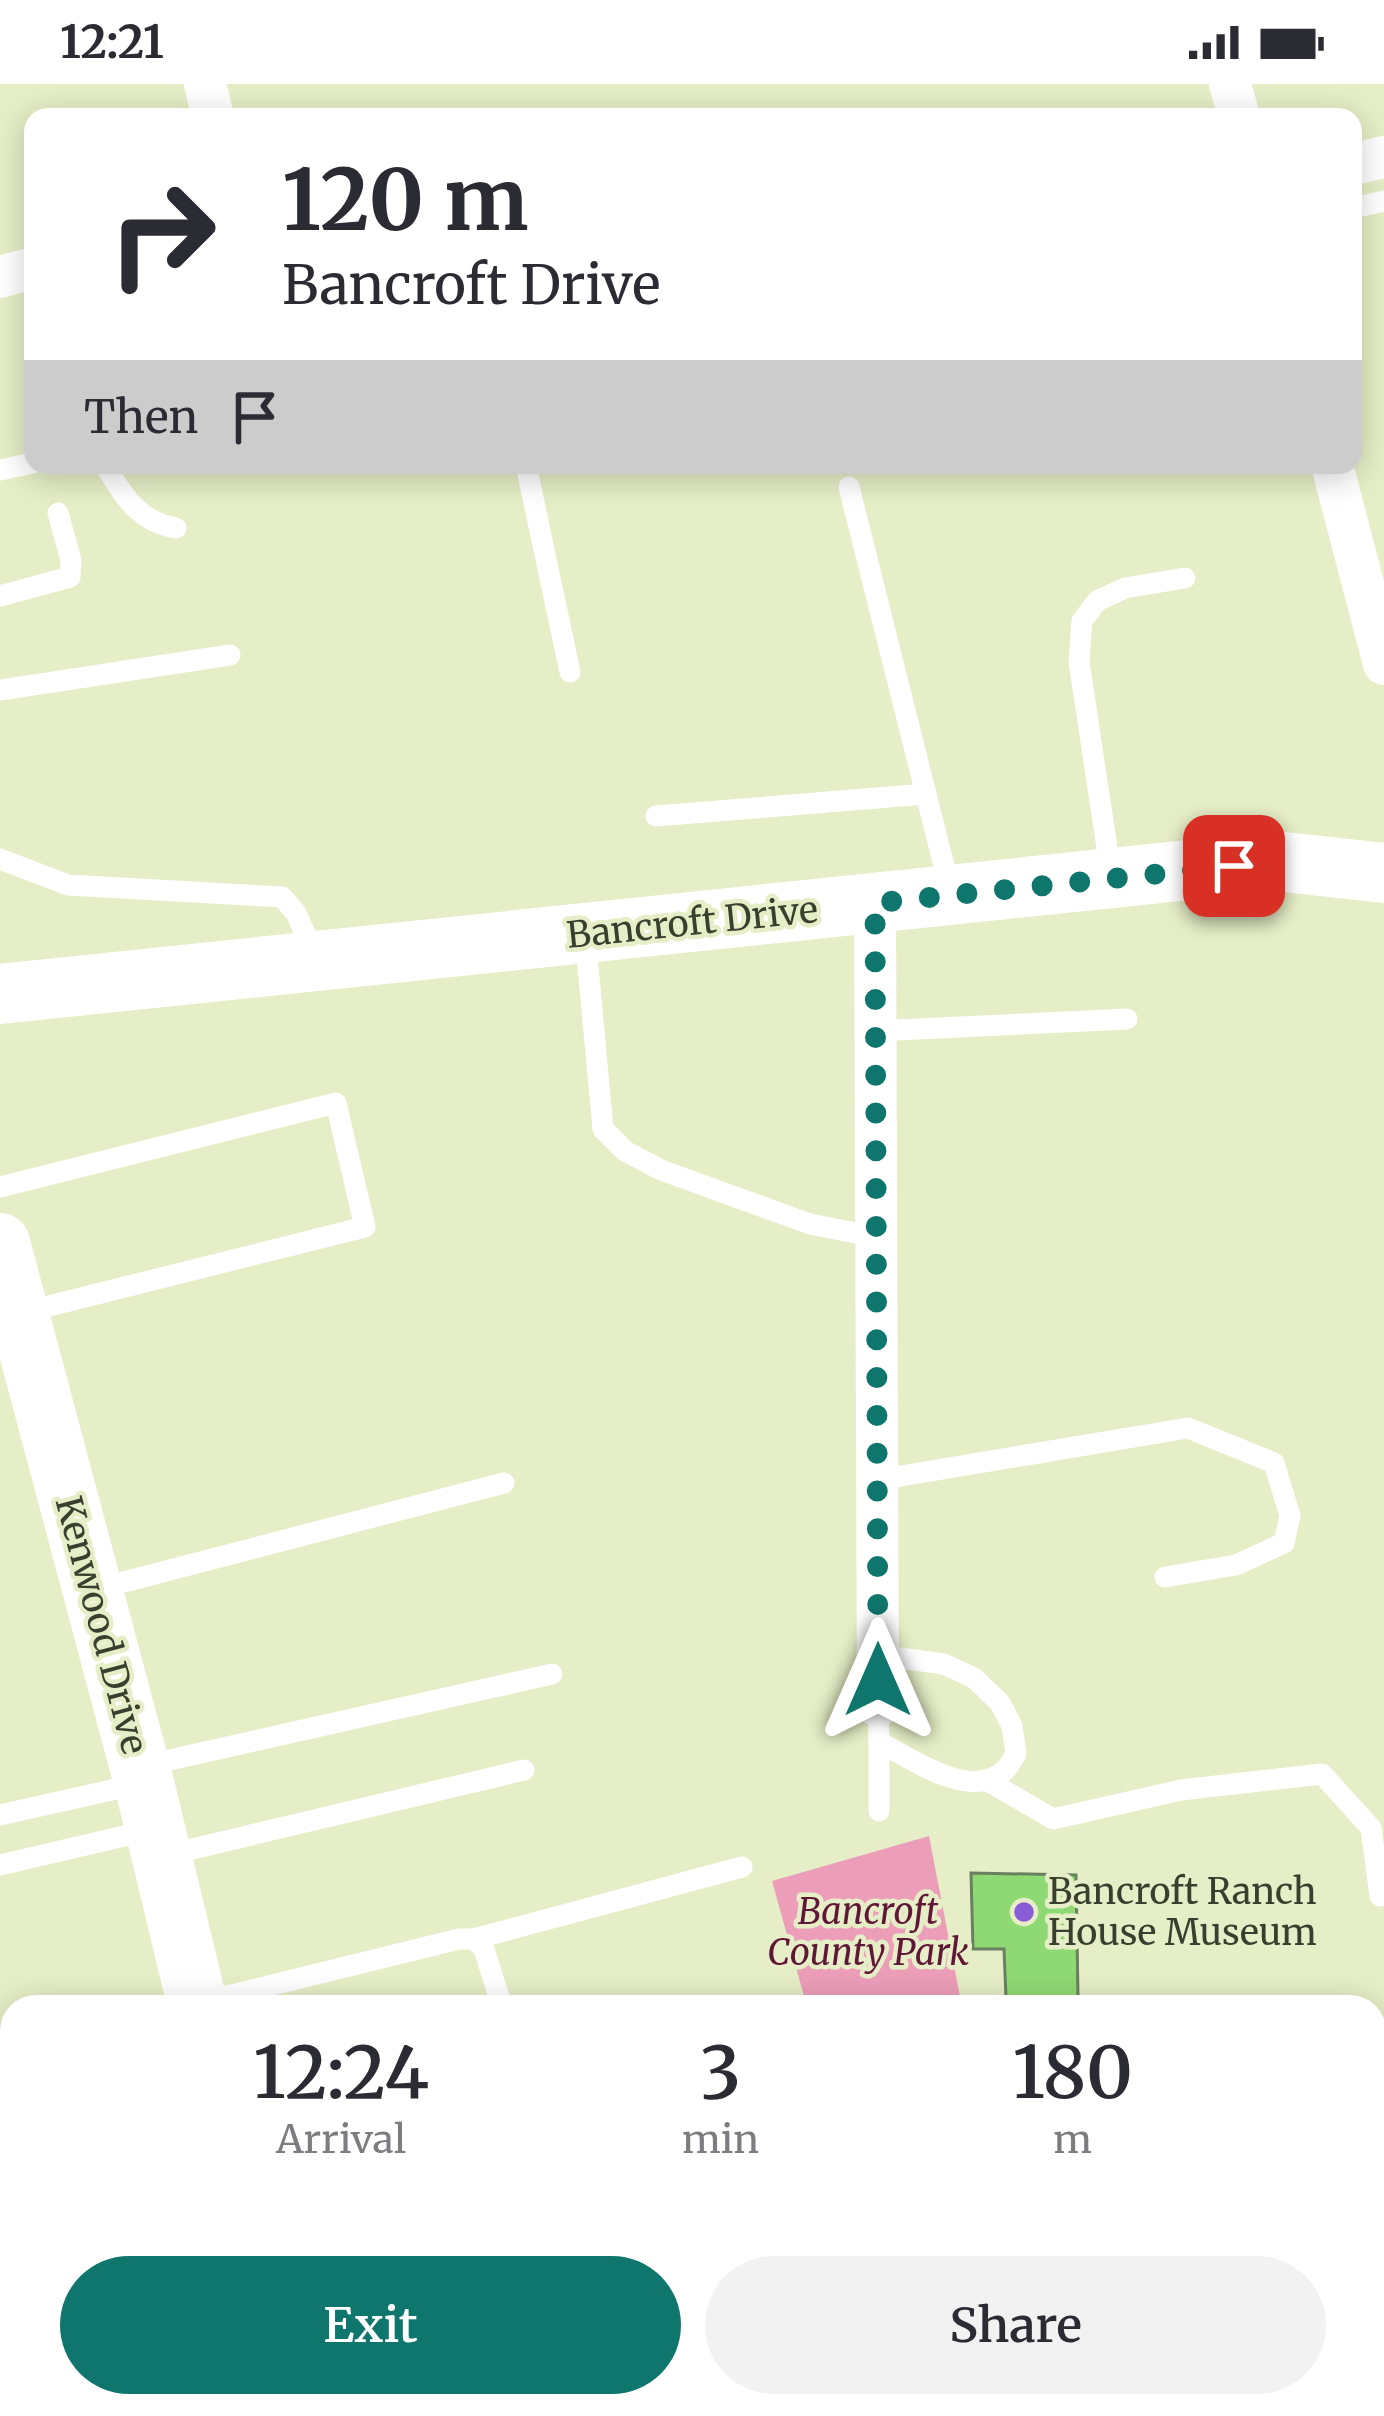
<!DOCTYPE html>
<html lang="en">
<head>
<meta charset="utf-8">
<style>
  :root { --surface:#fff; --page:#f2f2f3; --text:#2b2b33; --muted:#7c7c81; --accent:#0f766e }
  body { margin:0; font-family:Merriweather,serif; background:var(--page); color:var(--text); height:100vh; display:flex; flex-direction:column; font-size:45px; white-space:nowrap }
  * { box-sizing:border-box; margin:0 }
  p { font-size:39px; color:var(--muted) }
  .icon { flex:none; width:66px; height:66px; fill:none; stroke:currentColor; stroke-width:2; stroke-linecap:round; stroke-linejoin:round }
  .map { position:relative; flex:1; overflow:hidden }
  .drawer { position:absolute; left:0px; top:1911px; width:1386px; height:423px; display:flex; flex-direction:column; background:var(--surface); border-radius:36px 36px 0 0; box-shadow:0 6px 30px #0003 }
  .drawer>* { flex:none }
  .hud { position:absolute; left:24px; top:24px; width:1338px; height:366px; border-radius:24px; box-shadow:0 6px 30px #0003; background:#fff; color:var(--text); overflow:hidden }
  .pin { position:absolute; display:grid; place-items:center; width:102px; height:102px; color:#fff; margin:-51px; border-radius:24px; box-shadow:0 6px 18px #0006 }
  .me { position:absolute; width:132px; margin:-66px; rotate:0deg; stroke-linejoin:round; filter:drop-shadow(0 0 9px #0008) }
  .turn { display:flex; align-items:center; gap:42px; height:252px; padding:0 60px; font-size:54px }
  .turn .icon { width:156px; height:156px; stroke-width:2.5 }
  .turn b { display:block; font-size:84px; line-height:102px }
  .then { display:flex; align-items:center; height:114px; padding:0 60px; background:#0003; gap:24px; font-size:45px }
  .eta { display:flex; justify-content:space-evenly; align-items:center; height:204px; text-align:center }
  .eta b { font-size:72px; font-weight:600; line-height:84px }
  .cta { display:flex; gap:24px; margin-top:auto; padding:24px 60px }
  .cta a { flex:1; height:138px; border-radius:72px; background:var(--accent); color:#fff; font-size:48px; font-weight:600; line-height:138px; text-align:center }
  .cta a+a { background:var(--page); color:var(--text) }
  .status { display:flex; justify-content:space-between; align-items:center; height:84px; padding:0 60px; background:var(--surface); direction:ltr }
  .status svg { height:33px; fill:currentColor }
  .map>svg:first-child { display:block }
  .green { fill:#ec9eb9 }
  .building { fill:#8fd974; stroke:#698061; stroke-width:3 }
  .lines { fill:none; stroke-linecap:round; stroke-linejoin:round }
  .lane { stroke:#fff; stroke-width:21 }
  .street { stroke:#fff; stroke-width:42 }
  .secondary { stroke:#fff; stroke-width:60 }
  .route { stroke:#0f766e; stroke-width:21; stroke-dasharray:0 37.8 }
  .poi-dot { fill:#895bd4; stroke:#e5eec6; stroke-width:4.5 }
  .labels { text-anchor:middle; stroke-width:9; stroke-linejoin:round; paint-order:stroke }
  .street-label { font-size:36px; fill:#3a3e2e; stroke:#e5eec6 }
  .poi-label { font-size:36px; fill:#3a3e2e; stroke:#e5eec6; text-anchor:start }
  .park-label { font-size:36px; font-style:italic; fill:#601737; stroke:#e5eec6 }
</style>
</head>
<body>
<div class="status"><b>12:21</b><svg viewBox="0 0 49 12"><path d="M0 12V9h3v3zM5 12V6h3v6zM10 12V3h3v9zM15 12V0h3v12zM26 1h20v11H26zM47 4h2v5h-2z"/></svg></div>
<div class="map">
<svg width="1384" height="2332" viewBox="0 0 1384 2332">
  <rect width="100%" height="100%" fill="#e5eec6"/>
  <g class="green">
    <path d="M929 1752 962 1923H807L772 1797Z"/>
    <path d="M390 2322H939L925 2332H393Z"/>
  </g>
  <path class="building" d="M971 1789 1076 1791 1078 1913 1006 1914 1004 1865H973Z"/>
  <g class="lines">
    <g class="lane">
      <path d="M1353 124 1384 117"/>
      <path d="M105 381C123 412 139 438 176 444"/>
      <path d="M526 381 570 588"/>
      <path d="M0 386 33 379"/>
      <path d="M849 403 951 810"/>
      <path d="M0 512 70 493 71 476 58 429"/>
      <path d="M0 606 230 571"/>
      <path d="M656 732 926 710"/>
      <path d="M0 775 68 801 282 813 296 829 314 870"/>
      <path d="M1111 790 1079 578 1082 537 1097 517 1125 504 1185 494"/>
      <path d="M585 850 603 1045 625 1067 661 1086 810 1140 876 1153"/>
      <path d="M875 947 1127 935"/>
      <path d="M0 1103 336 1019 365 1143 25 1228"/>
      <path d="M877 1396 1188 1344 1274 1379 1290 1432 1284 1459 1236 1481 1165 1493"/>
      <path d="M93 1506 504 1399"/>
      <path d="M878 1571 944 1580 974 1594 1000 1619 1012 1642 1016 1670C1012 1675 1010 1682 1005 1686 971 1718 912 1675 879 1658L878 1622"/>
      <path d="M143 1682 552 1590"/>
      <path d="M986 1696 1053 1735 1181 1706 1322 1690 1371 1744 1380 1812"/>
      <path d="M879 1727V1658"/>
      <path d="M0 1731 143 1699"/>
      <path d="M163 1772 524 1686"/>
      <path d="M0 1781 154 1745"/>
      <path d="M474 1855 742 1783"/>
      <path d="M203 1918 459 1855H474L484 1865 502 1923"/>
      <path d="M1374 2190 1384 2185"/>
      <path d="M953 2332 968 2322"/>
    </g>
    <g class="street">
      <path d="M205 0 213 33"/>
      <path d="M1230 0 1239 33"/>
      <path d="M1353 80 1384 73"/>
      <path d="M0 193 33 184"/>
      <path d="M1332 381 1384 580"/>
      <path d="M875 819 878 1622"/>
    </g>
    <g class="secondary">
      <path d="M0 910 1275 777 1384 789"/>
      <path d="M0 1159 144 1699 198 1923"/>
      <path d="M313 2322 316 2332"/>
    </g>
  </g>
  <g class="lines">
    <path class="route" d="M878 1596 875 819 1234 782"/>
  </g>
  <circle class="poi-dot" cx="1024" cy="1828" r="12"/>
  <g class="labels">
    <g class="street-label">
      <text transform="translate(692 838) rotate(-6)" y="13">Bancroft Drive</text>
      <text transform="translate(102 1541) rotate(75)" y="13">Kenwood Drive</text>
    </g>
    <g class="poi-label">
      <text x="1048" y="1820">Bancroft Ranch<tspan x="1048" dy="41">House Museum</tspan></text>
    </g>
    <g class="park-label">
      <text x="868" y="1840">Bancroft<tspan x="868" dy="41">County Park</tspan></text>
    </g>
  </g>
</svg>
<div class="pin" style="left:1234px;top:782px;background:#d93025"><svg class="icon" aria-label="arrive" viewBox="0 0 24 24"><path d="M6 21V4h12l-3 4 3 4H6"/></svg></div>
<svg class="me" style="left:878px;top:1596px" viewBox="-20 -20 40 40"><path d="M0-17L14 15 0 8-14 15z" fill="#0f766e" stroke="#fff" stroke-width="4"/></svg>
<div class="hud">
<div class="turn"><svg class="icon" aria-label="right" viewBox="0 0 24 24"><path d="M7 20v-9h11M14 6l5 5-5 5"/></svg><div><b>120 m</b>Bancroft Drive</div></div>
<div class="then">Then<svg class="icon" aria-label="arrive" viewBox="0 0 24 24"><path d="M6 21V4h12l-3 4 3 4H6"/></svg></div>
</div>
<section class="drawer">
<div class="eta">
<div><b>12:24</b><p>Arrival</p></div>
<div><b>3</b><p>min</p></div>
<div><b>180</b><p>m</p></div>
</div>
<div class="cta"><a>Exit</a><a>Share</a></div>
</section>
</div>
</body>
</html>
